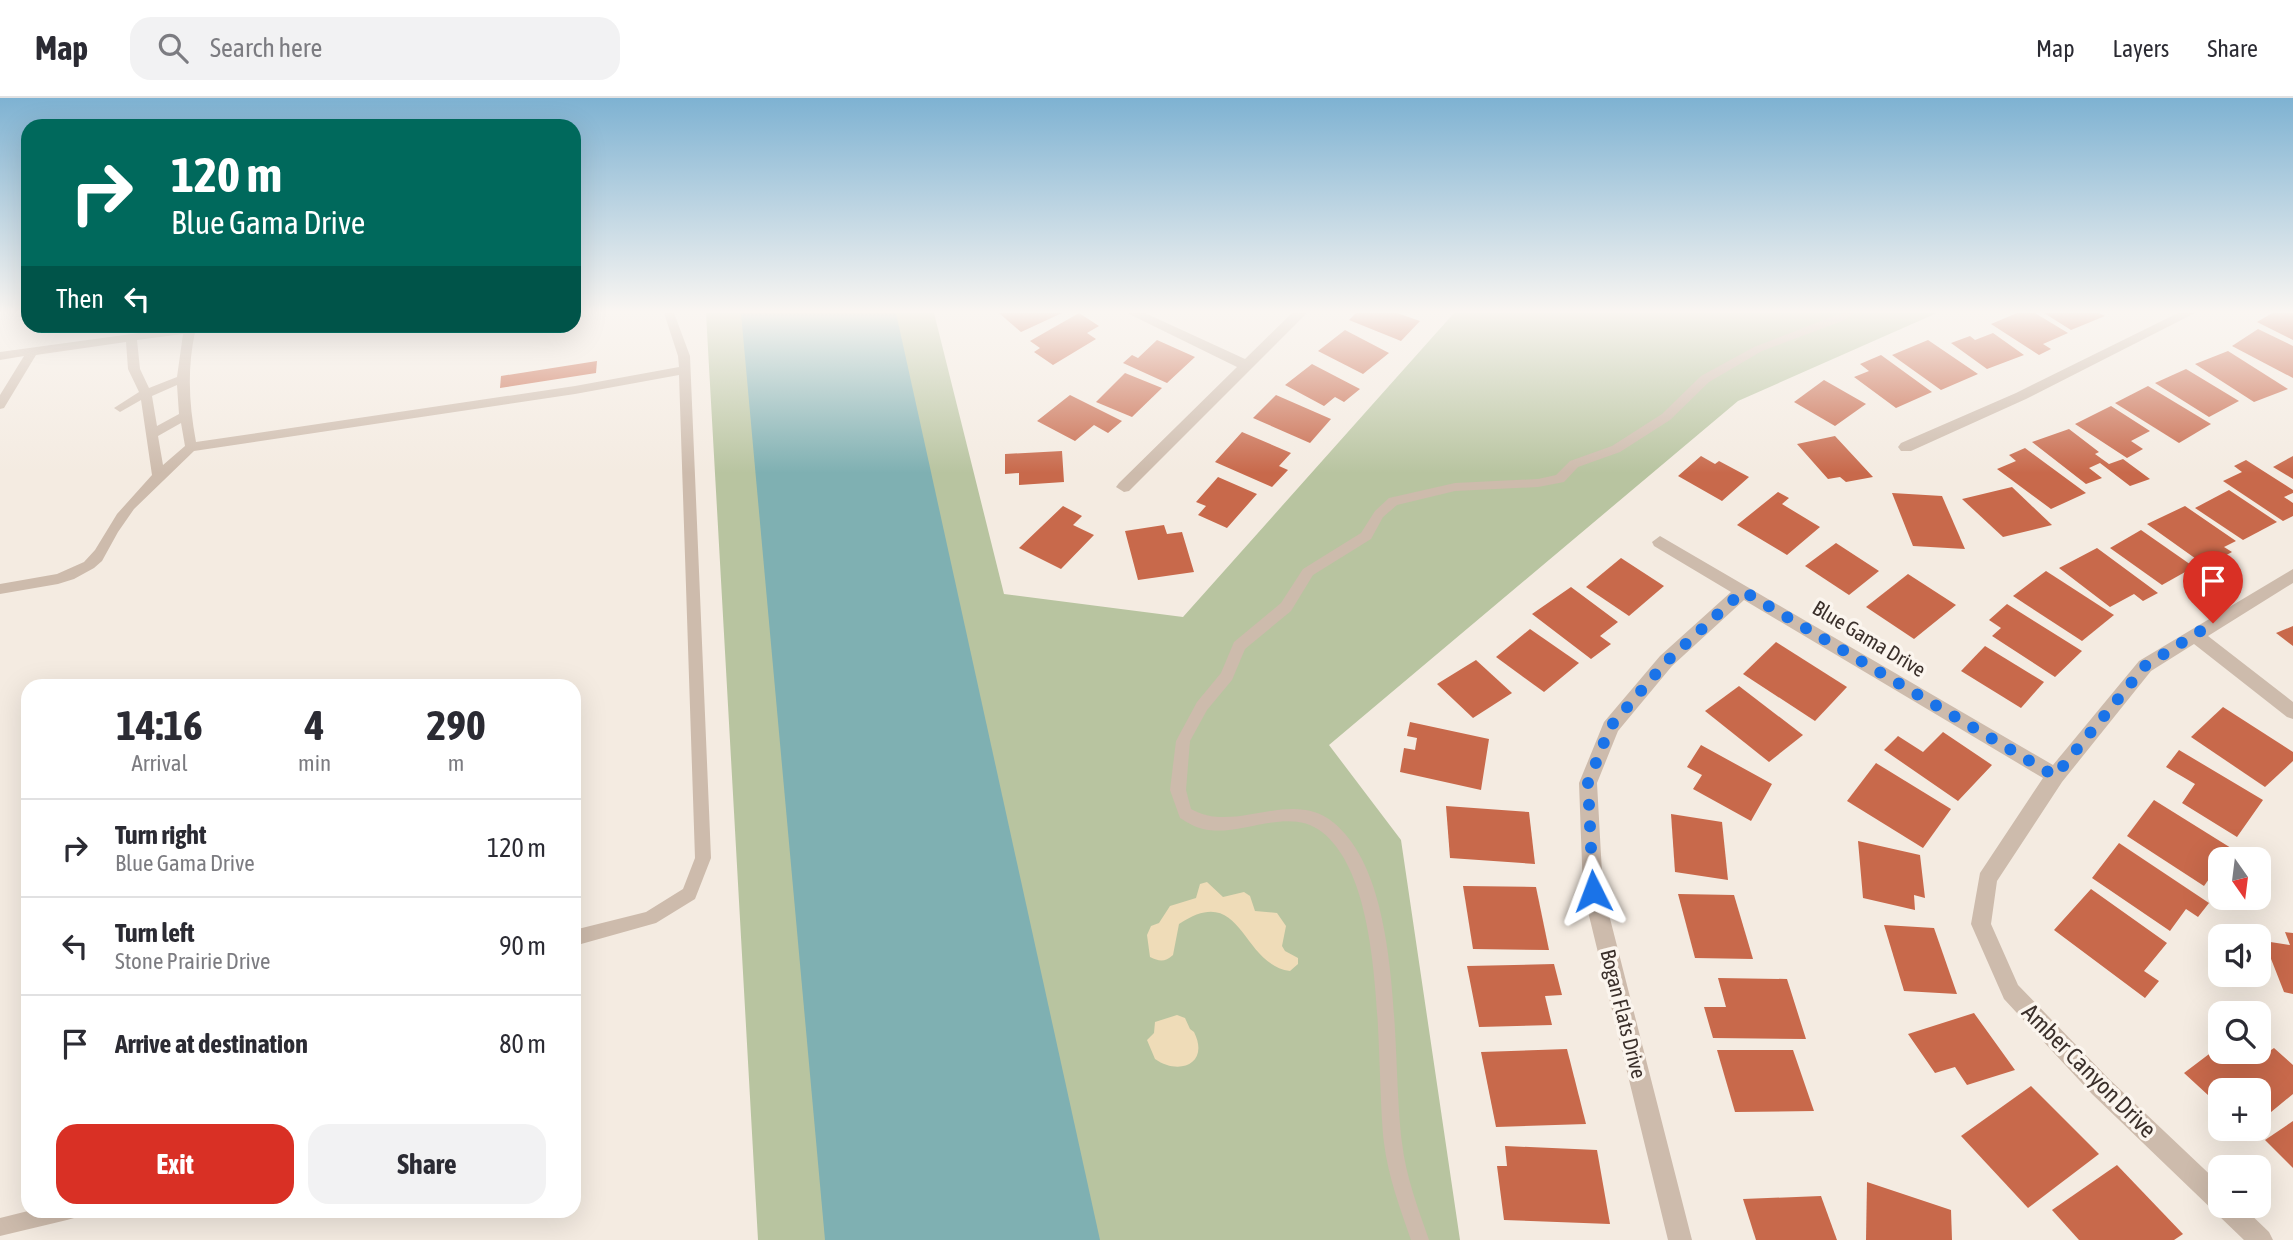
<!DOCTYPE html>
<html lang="en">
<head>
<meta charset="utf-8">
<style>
  :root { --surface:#fff; --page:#f2f2f3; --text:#2b2b33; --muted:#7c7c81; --line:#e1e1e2; --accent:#d93025 }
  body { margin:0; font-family:"Asap Condensed",sans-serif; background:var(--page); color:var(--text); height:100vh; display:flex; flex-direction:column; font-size:26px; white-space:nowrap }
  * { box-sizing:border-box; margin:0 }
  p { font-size:23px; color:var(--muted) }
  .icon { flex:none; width:38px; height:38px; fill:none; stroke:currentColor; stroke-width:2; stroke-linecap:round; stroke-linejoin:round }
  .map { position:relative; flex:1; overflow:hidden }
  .details { position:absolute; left:21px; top:581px; width:560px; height:539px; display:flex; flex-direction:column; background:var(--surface); border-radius:21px; box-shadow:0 7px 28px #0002 }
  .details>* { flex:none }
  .guide { position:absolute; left:21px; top:21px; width:560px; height:214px; border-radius:21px; box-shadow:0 7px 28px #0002; background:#00695c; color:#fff; overflow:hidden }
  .needle { width:46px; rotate:166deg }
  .buttons { position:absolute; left:2208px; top:749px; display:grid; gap:14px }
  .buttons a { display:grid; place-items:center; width:63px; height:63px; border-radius:14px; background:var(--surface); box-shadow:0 7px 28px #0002; font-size:35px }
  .pin { position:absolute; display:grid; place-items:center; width:60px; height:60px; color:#fff; margin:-72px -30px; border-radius:50% 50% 50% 0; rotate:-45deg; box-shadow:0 0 7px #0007 }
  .pin .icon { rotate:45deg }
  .me { position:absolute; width:77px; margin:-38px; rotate:357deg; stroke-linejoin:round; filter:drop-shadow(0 0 5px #0008) }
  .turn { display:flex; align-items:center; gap:24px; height:147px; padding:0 35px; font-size:32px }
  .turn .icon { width:91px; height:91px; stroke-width:2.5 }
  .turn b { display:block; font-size:49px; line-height:60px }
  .then { display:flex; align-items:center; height:66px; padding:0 35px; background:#0003; gap:14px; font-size:26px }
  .eta { display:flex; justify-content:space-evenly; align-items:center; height:119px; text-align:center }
  .eta b { font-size:42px; font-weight:700; line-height:49px }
  .cta { display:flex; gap:14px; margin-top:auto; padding:14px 35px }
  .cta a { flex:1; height:80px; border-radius:21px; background:var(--accent); color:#fff; font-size:28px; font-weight:700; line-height:80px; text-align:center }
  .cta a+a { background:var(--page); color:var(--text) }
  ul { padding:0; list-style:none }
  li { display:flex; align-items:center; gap:21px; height:98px; padding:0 35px; border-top:2px solid var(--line) }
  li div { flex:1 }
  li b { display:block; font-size:26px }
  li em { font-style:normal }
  header { display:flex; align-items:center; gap:42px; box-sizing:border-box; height:98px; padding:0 35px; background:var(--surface); border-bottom:2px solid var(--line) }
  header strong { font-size:33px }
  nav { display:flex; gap:38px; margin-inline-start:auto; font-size:24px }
  .search { width:490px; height:63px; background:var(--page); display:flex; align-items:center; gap:18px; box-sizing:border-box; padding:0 24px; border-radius:21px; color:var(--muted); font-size:26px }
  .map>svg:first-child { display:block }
  .green { fill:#b8c4a0 }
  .sand { fill:#efdcb8 }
  .water { fill:#7fb0b2 }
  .building { fill:#c8694b }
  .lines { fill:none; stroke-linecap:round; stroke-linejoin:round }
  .service { fill:#cdbbac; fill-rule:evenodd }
  .minor { fill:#cdbbac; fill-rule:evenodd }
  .route { stroke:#1a73e8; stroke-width:12; stroke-dasharray:0 21.6 }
  .labels { text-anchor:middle; stroke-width:7; stroke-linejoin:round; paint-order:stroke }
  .street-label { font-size:21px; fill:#3b302b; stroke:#fbf5ee }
  .near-street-label { font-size:24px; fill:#3b302b; stroke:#fbf5ee }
</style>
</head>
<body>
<header>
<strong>Map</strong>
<div class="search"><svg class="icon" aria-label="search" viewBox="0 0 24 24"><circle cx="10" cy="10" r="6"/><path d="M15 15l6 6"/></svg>Search here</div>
<nav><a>Map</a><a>Layers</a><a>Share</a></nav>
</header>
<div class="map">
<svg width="2293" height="1142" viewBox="0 0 2293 1142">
  <rect width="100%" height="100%" fill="#f4ebe1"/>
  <path class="green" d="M706 215H934L1004 496 1183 519 1454 215H1937L1738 303 1329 647 1401 742 1460 1142H758Z"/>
  <g class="sand">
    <path d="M1207 784 1223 799 1244 794 1250 798 1255 813 1277 815 1286 828 1282 848 1285 853 1298 860V866L1290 873C1240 866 1243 783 1179 826L1173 857C1165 864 1160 864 1150 859L1147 837 1151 828 1159 825 1170 808 1196 800 1200 786Z"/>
    <path d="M1177 917 1185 920 1190 931 1194 934C1210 966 1179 978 1155 961L1147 942 1154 935 1155 924Z"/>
  </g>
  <path class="water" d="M741 215H896L1100 1142H825Z"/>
  <g class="building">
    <path d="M999 215H1062L1021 234Z"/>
    <path d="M1079 215 1099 228 1087 235 1096 241 1053 267 1034 254 1040 250 1030 243Z"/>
    <path d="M1356 215H1397L1420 223 1401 243 1349 222Z"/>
    <path d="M2017 215H2035L2068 235 2043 246 2051 251 2039 257 1991 226Z"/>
    <path d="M2044 215H2099L2105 218 2071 232Z"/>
    <path d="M2272 215H2293V242L2257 224Z"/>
    <path d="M2258 231 2293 248V280L2232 248Z"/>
    <path d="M1345 232 1389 255 1363 276 1318 253Z"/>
    <path d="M1993 235 2024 257 1987 271 1951 245 1970 238 1975 242Z"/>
    <path d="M1157 242 1195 259 1167 285 1123 265 1132 257 1138 260Z"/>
    <path d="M1928 242 1978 276 1941 292 1892 257Z"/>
    <path d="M2228 253 2288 291 2254 304 2195 266Z"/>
    <path d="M1881 257 1932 294 1896 310 1854 279 1869 273 1860 266Z"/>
    <path d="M597 263 596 275 500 290 501 278Z"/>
    <path d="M1312 266 1360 291 1344 304 1335 299 1324 308 1285 287Z"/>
    <path d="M2186 271 2239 303 2209 319 2155 285Z"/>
    <path d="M1125 275 1162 290 1132 319 1096 304Z"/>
    <path d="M1824 282 1866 306 1835 328 1794 304Z"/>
    <path d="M2148 288 2211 326 2179 345 2115 305Z"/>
    <path d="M1070 297 1122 323 1108 335 1094 327 1075 343 1037 323Z"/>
    <path d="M1276 297 1331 321 1310 345 1253 320Z"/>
    <path d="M2111 308 2150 333 2131 343 2143 351 2127 360 2075 326Z"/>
    <path d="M2069 331 2099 354 2095 356 2109 366 2123 361 2150 381 2130 388 2100 365 2089 370 2102 380 2086 386 2032 344Z"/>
    <path d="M1242 334 1291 355 1279 368 1288 372 1272 389 1215 364Z"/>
    <path d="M1835 338 1873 379 1846 384 1840 379 1828 381 1797 346Z"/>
    <path d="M2025 350 2086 395 2051 411 1997 371 2016 363 2009 357Z"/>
    <path d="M1062 353 1064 384 1019 387V375L1005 376V356Z"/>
    <path d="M1701 358 1715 366 1719 363 1749 379 1722 403 1678 378Z"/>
    <path d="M2293 358V381L2273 369Z"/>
    <path d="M2246 362 2293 392V395L2284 399 2293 405V418L2283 423 2223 383 2242 374 2234 368Z"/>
    <path d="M1218 379 1257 396 1227 430 1198 417 1206 408 1196 404Z"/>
    <path d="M2012 389 2052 427 2003 439 1962 401Z"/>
    <path d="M2229 392 2277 424 2243 442 2195 410Z"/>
    <path d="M1778 394 1789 400 1782 406 1820 429 1787 457 1737 427Z"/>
    <path d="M1892 395 1942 398 1965 451 1913 448Z"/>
    <path d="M1063 408 1082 418 1073 427 1094 437 1061 471 1019 450Z"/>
    <path d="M2185 408 2236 443 2224 449 2232 454 2206 468 2147 426Z"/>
    <path d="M1164 427 1167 436 1182 434 1194 474 1138 482 1125 433Z"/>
    <path d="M2141 432 2194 469 2162 487 2110 450Z"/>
    <path d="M1836 445 1879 473 1849 497 1805 468Z"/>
    <path d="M2097 450 2158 495 2143 503 2134 496 2110 509 2059 470Z"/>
    <path d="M1621 460 1664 488 1629 518 1586 489Z"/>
    <path d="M2046 473 2114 517 2082 543 2013 498Z"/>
    <path d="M1908 476 1956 507 1914 541 1866 509Z"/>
    <path d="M1571 489 1618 524 1600 538 1611 546 1591 561 1532 516Z"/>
    <path d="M2007 506 2082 553 2055 579 1992 538 2001 530 1989 522Z"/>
    <path d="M2293 528V548L2276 535Z"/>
    <path d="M1530 531 1579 565 1544 594 1496 559Z"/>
    <path d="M1776 544 1847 589 1815 623 1743 576Z"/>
    <path d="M1985 548 2044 584 2021 610 1961 573Z"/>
    <path d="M1476 562 1512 595 1473 620 1437 586Z"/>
    <path d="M1739 588 1803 637 1769 664 1705 613Z"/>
    <path d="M2223 609 2293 654V663L2265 689 2191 639Z"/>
    <path d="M1410 624 1489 641 1481 692 1400 674 1404 650 1415 652 1417 640 1407 638Z"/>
    <path d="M1943 634 1992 667 1958 703 1884 652 1898 638 1923 654Z"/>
    <path d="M1701 647 1772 686 1751 723 1693 691 1702 677 1687 669Z"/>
    <path d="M2179 652 2263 702 2237 739 2182 705 2195 686 2166 669Z"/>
    <path d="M1876 665 1951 711 1923 750 1847 703Z"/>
    <path d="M2154 702 2231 750 2204 788 2127 738Z"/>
    <path d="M1446 708 1529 714 1535 766 1450 760Z"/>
    <path d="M1671 716 1722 724 1728 782 1675 774Z"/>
    <path d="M1858 743 1920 757 1925 800 1914 797 1915 812 1863 800Z"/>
    <path d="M2119 745 2209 805 2198 819 2186 811 2170 833 2092 780Z"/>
    <path d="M1463 788 1536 789 1549 852 1473 851Z"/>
    <path d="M2091 791 2167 845 2144 873 2159 883 2145 900 2054 832Z"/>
    <path d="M1678 796 1734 797 1753 861 1695 860Z"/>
    <path d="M1884 827 1934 830 1957 896 1904 893Z"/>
    <path d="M2285 834 2293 835V896L2284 894 2264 843 2290 847Z"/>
    <path d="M1554 866 1562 897 1545 898 1552 927 1479 929 1467 868Z"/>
    <path d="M1718 880 1787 881 1806 941 1713 940 1704 909H1726Z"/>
    <path d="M1974 915 2015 972 1967 987 1955 969 1935 975 1908 936Z"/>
    <path d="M2221 947V954H2259V951L2265 956 2274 950 2293 967V996L2259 1024V992H2221V1009L2184 975Z"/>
    <path d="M1567 951 1586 1026 1496 1029 1481 954Z"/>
    <path d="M1717 952H1793L1814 1013 1735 1014Z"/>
    <path d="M2031 988 2099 1056 2028 1110 1961 1038Z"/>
    <path d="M2293 1023V1070L2265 1042Z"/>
    <path d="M1505 1048 1597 1052 1610 1126 1504 1122 1497 1068H1507Z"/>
    <path d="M2117 1067 2183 1136 2174 1142H2079L2052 1112Z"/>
    <path d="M1867 1084 1951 1112 1952 1142H1866Z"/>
    <path d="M1821 1098 1837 1142H1756L1743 1101Z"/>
  </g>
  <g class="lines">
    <g class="service">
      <path d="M664 215H674L690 258 711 760 695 801 656 825 574 848V832L646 814 683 791 695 760 679 277 575 296 194 353 134 411 118 434 102 463 94 470 74 481 58 486 0 496V486L57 476 84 464 95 452 117 416 152 377 141 302 120 314 114 310 139 294 128 271 126 244 36 257 4 310 0 311V297L24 258 0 262V254L190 228H220L219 230 195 234C187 272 189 306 196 344L575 288 679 269 678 258ZM183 236 177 279 149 290 140 271 137 242ZM177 287 179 316 157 328 152 298ZM181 325 185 348 163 367 158 338Z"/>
      <path d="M1842 215H1854L1845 222 1762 253 1709 284 1670 322 1620 354 1578 369 1564 384 1538 389 1455 393 1397 407 1383 419 1371 441 1313 477 1291 513 1245 551 1232 582 1207 612 1190 643 1186 692 1191 711C1236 737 1291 689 1334 725 1405 784 1391 959 1402 1045 1406 1079 1418 1110 1429 1142H1411C1400 1110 1388 1078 1384 1045 1375 966 1388 786 1322 734 1288 707 1241 740 1203 731 1194 729 1187 724 1180 720L1170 692 1176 643 1197 604 1221 575 1234 544 1281 505 1303 471 1361 435 1375 413 1389 400 1455 385 1538 381 1556 377 1570 363 1612 348 1662 316 1701 278 1754 249Z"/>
      <path d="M28 1113H76L74 1120 67 1122 0 1138V1120Z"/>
    </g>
    <g class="minor">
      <path d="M1127 215H1145L1245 261 1292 215H1307L1129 393 1124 394 1116 389 1119 385 1237 269Z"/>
      <path d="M2178 215H2195L2026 301 1911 353H1901L1898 349 1901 345 2016 295Z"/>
      <path d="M1660 438 2053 667 2139 563 2293 471V485L2208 538 2293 604V621L2287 619 2194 546 2151 573 2062 684 1997 783 1991 826 2018 887 2108 980 2221 1087V1108H2242L2269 1134 2273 1142H2244L2092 996 2004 901 1971 826 1980 775 2043 680 1744 502 1672 568 1618 633 1597 685 1603 793 1692 1142H1668L1583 793 1579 685 1604 624 1660 558 1731 494 1654 448 1652 444Z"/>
    </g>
  </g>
  <linearGradient id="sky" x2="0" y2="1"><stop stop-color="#7eb2d2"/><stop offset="0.57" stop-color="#faf6f2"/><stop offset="1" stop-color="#faf6f2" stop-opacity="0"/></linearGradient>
  <rect width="2293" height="375" fill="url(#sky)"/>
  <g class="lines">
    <path class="route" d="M1593 793 1588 685 1610 629 1666 564 1743 493 2055 678 2145 568 2213 525"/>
  </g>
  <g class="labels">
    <g class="street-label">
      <text transform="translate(1869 541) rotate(31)" y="7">Blue Gama Drive</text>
      <text transform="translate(1623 916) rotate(76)" y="7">Bogan Flats Drive</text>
    </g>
    <g class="near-street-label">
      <text transform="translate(2089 973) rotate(45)" y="8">Amber Canyon Drive</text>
    </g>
  </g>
</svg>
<div class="buttons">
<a><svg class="needle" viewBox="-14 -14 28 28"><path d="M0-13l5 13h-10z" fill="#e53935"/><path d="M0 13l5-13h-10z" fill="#7c7c81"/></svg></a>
<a><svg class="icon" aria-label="sound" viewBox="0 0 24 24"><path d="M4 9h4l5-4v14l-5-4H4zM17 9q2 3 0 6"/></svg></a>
<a><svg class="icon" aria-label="search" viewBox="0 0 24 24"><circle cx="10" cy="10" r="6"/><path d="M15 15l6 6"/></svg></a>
<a>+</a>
<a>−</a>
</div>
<div class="pin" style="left:2213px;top:525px;background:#d93025"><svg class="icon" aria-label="arrive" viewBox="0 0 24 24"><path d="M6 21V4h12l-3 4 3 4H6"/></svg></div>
<svg class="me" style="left:1593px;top:793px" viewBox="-20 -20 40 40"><path d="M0-17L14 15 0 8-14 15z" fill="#1a73e8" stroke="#fff" stroke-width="4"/></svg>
<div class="guide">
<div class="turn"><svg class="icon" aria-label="right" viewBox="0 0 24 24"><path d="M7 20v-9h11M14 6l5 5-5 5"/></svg><div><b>120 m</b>Blue Gama Drive</div></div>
<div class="then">Then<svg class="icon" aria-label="left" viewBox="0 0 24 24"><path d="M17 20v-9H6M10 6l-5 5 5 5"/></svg></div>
</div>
<section class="details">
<div class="eta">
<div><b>14:16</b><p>Arrival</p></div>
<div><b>4</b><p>min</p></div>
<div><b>290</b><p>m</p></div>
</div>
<ul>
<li><svg class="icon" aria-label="right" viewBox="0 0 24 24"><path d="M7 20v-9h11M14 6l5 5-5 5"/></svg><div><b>Turn right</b><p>Blue Gama Drive</p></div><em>120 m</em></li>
<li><svg class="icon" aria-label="left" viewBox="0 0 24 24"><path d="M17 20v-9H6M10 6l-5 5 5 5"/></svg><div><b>Turn left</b><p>Stone Prairie Drive</p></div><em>90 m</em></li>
<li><svg class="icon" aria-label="arrive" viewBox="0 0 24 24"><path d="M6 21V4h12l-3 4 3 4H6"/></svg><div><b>Arrive at destination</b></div><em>80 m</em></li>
</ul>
<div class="cta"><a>Exit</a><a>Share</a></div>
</section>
</div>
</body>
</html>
